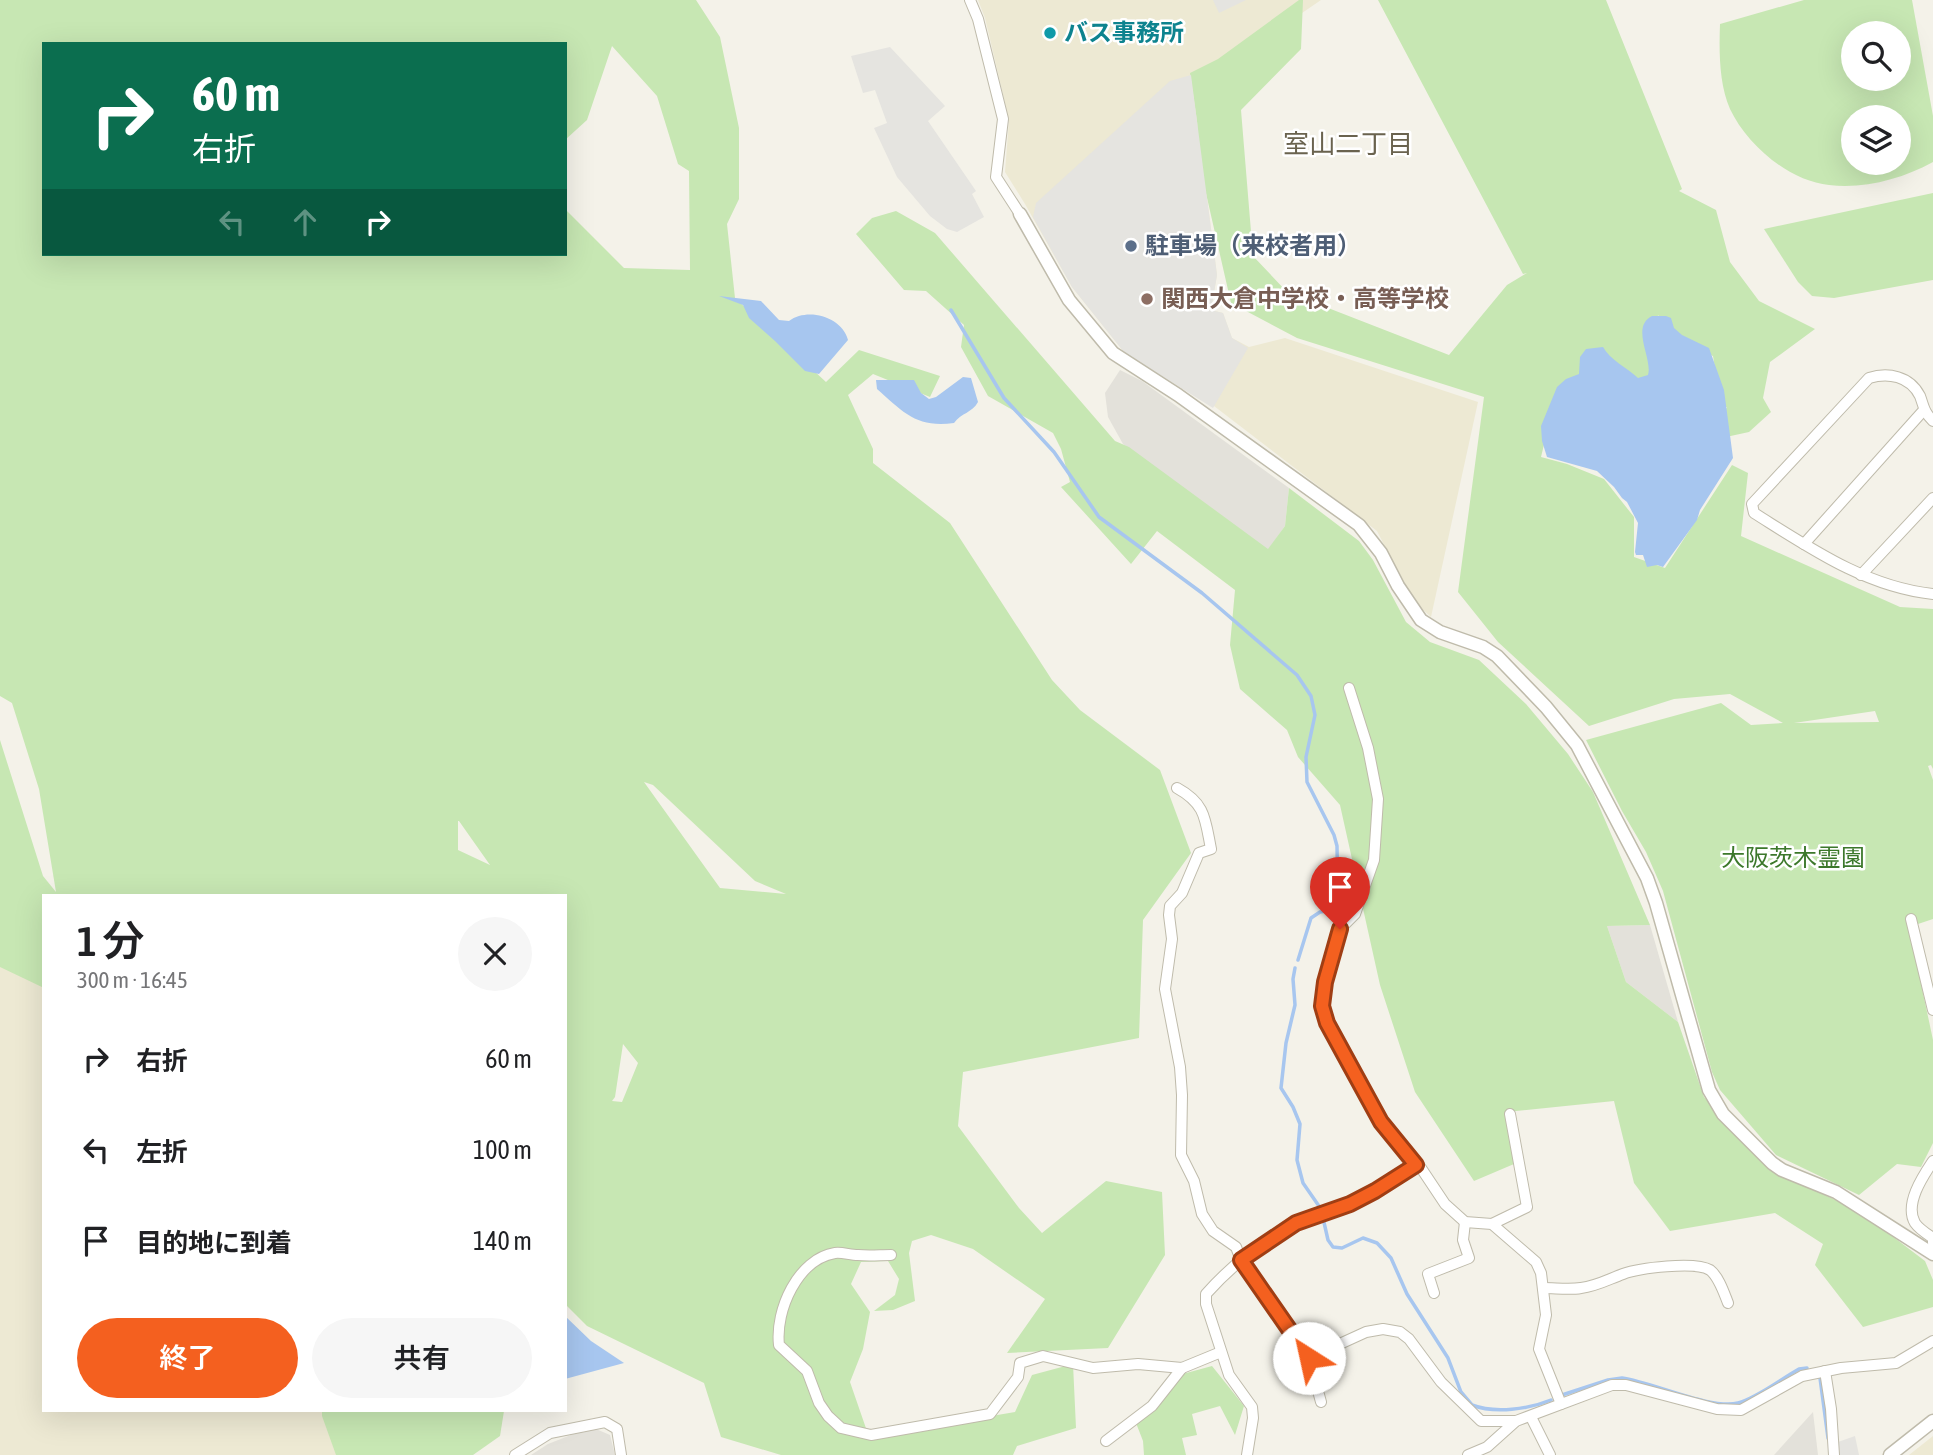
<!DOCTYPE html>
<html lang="ja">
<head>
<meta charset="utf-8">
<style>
  :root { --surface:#fff; --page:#f6f6f6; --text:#202124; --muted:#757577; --accent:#f4601f }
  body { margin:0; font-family:"Asap Condensed","Noto Sans JP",sans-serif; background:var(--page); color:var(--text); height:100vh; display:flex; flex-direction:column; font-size:26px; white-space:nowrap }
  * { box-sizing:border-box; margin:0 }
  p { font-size:23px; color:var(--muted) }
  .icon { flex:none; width:38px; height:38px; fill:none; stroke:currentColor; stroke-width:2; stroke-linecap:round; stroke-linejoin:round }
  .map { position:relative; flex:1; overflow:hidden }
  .sheet { position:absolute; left:42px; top:894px; width:525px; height:518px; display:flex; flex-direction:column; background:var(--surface); border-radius:0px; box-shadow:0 7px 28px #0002 }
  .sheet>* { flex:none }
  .banner { position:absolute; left:42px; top:42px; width:525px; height:214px; border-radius:0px; box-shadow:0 7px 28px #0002; background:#0b6e4f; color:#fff; overflow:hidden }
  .controls { position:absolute; left:1841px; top:21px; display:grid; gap:14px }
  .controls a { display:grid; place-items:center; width:70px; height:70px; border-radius:50%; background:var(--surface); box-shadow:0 7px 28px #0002; font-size:35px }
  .pin { position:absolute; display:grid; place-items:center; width:60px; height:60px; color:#fff; margin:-72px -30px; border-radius:50% 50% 50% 0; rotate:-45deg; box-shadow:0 0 7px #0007 }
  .pin .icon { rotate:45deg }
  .me { position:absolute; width:77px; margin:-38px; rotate:325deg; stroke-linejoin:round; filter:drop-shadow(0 0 5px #0008) }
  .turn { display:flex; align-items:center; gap:24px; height:147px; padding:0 35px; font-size:32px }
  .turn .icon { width:91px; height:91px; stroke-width:2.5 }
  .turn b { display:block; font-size:49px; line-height:60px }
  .lanes { display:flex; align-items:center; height:66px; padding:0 35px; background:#0003; justify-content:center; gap:35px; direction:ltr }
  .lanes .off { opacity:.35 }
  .round { display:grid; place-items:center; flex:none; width:74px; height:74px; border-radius:37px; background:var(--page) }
  .head { display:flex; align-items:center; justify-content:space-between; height:119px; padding:0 35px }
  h1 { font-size:42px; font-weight:600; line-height:52px }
  .cta { display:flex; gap:14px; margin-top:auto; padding:14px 35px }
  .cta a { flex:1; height:80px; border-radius:42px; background:var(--accent); color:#fff; font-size:28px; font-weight:600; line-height:80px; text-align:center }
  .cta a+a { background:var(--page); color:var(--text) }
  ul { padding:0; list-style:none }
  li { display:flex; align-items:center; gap:21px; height:91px; padding:0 35px }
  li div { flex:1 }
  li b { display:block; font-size:26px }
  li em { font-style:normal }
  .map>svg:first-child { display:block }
  .industrial { fill:#e3e1da }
  .education { fill:#ede9d3 }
  .green { fill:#c7e7b3; fill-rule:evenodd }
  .parking { fill:#e5e4e0 }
  .water { fill:#a7c6ef }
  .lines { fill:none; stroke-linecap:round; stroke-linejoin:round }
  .stream { stroke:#a7c6ef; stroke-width:3.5 }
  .minor-casing { stroke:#bfbbab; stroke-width:12 }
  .tertiary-casing { stroke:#bfbbab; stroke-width:15 }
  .minor { stroke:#fff; stroke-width:10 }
  .tertiary { stroke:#fff; stroke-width:12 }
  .route-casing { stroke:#9f3e14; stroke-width:18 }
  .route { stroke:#f4601f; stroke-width:12 }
  .culture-dot { fill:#0f9aa8; stroke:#fff; stroke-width:2.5 }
  .service-dot { fill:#5c6f8a; stroke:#fff; stroke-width:2.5 }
  .education-dot { fill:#8d6e63; stroke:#fff; stroke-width:2.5 }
  .labels { text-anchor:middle; stroke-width:5; stroke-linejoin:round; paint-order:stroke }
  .culture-label { font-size:24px; font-weight:bold; fill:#0d838f; stroke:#fff; text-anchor:start }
  .service-label { font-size:24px; font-weight:bold; fill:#4e5e75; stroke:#fff; text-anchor:start }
  .education-label { font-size:24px; font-weight:bold; fill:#785e54; stroke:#fff; text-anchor:start }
  .park-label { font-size:24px; fill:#3c782b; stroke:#fff }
  .neighbourhood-label { font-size:26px; fill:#6a634f; stroke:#fff }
</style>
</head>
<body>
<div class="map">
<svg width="1933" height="1455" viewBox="0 0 1933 1455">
  <rect width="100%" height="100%" fill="#f4f2e9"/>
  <g class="industrial">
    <path d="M1120 370 1142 381 1289 488 1285 526 1268 550 1123 444 1108 417 1105 393Z"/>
    <path d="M1650 925 1678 1022 1626 982 1607 926Z"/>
    <path d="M1813 1412 1818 1455H1774Z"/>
    <path d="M596 1429 610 1435 615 1455H531L548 1444 576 1433Z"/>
  </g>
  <g class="education">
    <path d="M978 0H1321L1193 88 1217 275 1211 310 1223 313 1232 338 1249 347 1285 338 1478 402 1431 617 1420 607 1405 585 1377 531 1214 406 1124 352 1072 287 1025 204 1005 172 1009 120 985 18Z"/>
    <path d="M0 909 44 967V1410L337 1411 352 1455H0Z"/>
    <path d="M1933 1436V1455H1909Z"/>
  </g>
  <g class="green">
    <path d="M0 0H696L720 37 739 128V199L727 224 735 298 826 382 859 350 940 376 930 397 873 374 848 395 873 449V463L950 523 1052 680 1080 710 1160 770 1191 853 1143 920 1139 1038 963 1072 958 1126 1019 1208 1042 1233 1106 1181 1162 1192 1165 1255 1108 1348 1007 1353 1045 1299 973 1249 931 1235 912 1241 909 1253 915 1301 893 1310 874 1311 895 1295 899 1279 888 1261 861 1262 851 1284 870 1312 863 1349 850 1382 869 1437 1015 1412 1032 1375 1073 1364 1076 1428 1017 1446 1013 1455H781L721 1437 704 1383 587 1326 565 1304V896H44V988L0 967V740L43 876 56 892 39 789 12 703 0 696ZM44 44H565V140L587 120 612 46 657 96 678 164 689 171 690 270 624 268 565 209V254H44ZM644 782 653 785 755 881 786 894 720 888ZM458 821H459L490 865 458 850ZM623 1044 638 1063 622 1102 612 1101 615 1097Z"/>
    <path d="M1299 0H1303L1301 49 1241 110 1253 256 1287 292 1449 355 1507 285 1527 273 1523 274 1378 0H1606L1682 189 1679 191 1716 210 1730 262 1759 301 1815 329 1770 362 1763 398 1771 412 1749 432 1726 437 1708 414 1727 408 1720 399 1713 356 1675 342 1658 315 1650 385 1584 384 1557 391 1541 457 1567 464 1604 479 1634 517V557L1665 568 1732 465 1748 473 1741 536 1900 607 1933 609V769L1931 765 1928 766 1933 780V919L1909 927 1933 1040V1143L1921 1167 1897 1164 1859 1195 1776 1155 1720 1090 1712 1072 1663 891 1646 852 1622 811 1586 740 1721 703 1751 725 1783 723 1730 694 1674 699 1589 726 1498 642 1458 592 1484 397 1297 338 1231 303 1200 167 1197 121 1190 73 1218 59ZM1875 711 1879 722 1794 723Z"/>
    <path d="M1804 0H1912L1933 116V162C1902 179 1865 189 1829 185 1789 181 1747 145 1730 109 1719 84 1719 51 1720 24ZM1853 33H1899V79H1853ZM1853 117H1899V163H1853Z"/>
    <path d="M1933 193V280L1834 298 1812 296 1798 282 1764 229Z"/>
    <path d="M896 211 935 233 1115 441 1129 447 1268 549 1285 526 1289 488 1359 541 1373 560 1406 622 1430 642 1479 660 1526 704 1568 754 1593 792 1650 925 1607 926 1626 982 1678 1022 1704 1097 1769 1169 1859 1211 1925 1261 1933 1280V1307L1863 1327 1815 1265 1823 1244 1775 1213 1670 1231 1634 1183 1614 1101 1506 1112 1514 1164 1474 1181 1415 1092 1380 985 1340 805 1298 757 1287 730 1240 689 1230 645 1235 590 1157 531 1131 564 1061 487 1070 482 1061 449 1053 433 988 396 961 347 964 325 926 291 904 290 856 234 872 218Z"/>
    <path d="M1212 1366 1244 1406 1235 1435 1220 1406 1192 1414 1197 1435 1182 1438 1186 1455H1144L1143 1441 1136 1423 1179 1375Z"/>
    <path d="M322 1411V1410L504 1411 500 1436 473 1455H336L322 1416Z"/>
  </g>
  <g class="parking">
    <path d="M1213 0H1246L1219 13Z"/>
    <path d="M890 47 945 106 928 121 976 191 972 194 984 217 957 232 947 229 930 216 897 177 874 128 887 123 875 90 863 93 851 56Z"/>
    <path d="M1191 75 1217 275 1211 310 1223 313 1232 338 1248 348 1213 408 1124 352 1072 287 1033 217 1036 203 1170 81Z"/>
    <path d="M1855 1436 1859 1455H1838V1442Z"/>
  </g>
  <g class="water">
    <path d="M719 296 761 301 779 320 789 321C808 307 842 317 848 340L819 374 805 371 775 341 749 318 743 305Z"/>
    <path d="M1652 316H1666L1671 318 1674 328 1682 335 1709 348 1724 390 1733 458 1700 510 1697 520 1663 567 1657 565 1647 567 1643 555H1636L1635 552 1638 523 1627 502 1622 498 1614 487 1597 471 1547 457 1542 441 1541 426 1557 387 1566 379 1579 374 1580 357 1586 349 1603 347C1610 360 1626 367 1638 378L1648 375C1653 359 1630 327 1652 316Z"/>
    <path d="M963 377 971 378 978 402C972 413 961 413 954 423 917 428 904 413 877 389L876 380H914L921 393 929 399 936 397Z"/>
    <path d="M565 1316 591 1341 624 1363 565 1379Z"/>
  </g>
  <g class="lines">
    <g class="stream">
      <path d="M951 310 1004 398 1054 452 1099 517 1202 593 1297 675 1311 696 1315 715 1306 757 1307 782 1334 835 1337 846 1338 909 1320 912 1311 918 1298 960"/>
      <path d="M1295 968 1293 979 1295 1005 1286 1043 1281 1088 1293 1107 1300 1124 1297 1160 1303 1183 1321 1209"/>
      <path d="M1323 1218 1328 1240 1333 1247 1342 1248 1363 1238 1377 1243 1391 1258 1407 1294 1448 1358 1461 1392 1472 1405C1495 1414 1529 1409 1551 1400"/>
      <path d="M1820 1378 1828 1438"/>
      <path d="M1562 1395 1608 1380 1622 1378C1652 1382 1711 1410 1738 1403 1757 1398 1781 1379 1799 1369L1807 1368"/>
    </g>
    <g class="minor-casing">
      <g id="minor">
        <path d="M970 0 978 19 1003 119 996 177 1020 214"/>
        <path d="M1933 421C1924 412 1924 407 1920 396 1910 376 1888 372 1869 378L1752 504 1754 513C1810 548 1866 587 1933 594"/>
        <path d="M1804 544 1923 411"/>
        <path d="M1861 575 1933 498"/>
        <path d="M1349 688 1368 748 1378 799 1374 860 1355 914 1340 929 1325 982 1322 1006 1327 1023 1381 1122 1412 1161 1421 1168 1445 1204 1465 1222 1492 1224 1536 1262 1541 1273 1546 1315 1539 1349 1561 1404"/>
        <path d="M1177 788C1206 804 1205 819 1211 849L1199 853 1182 893 1170 906 1169 915 1172 939 1165 989 1180 1067 1182 1095 1181 1155 1194 1181 1202 1214 1213 1231 1236 1247 1241 1260 1309 1358 1321 1402"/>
        <path d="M1911 919 1933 1010"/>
        <path d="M1933 1161C1923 1176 1904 1204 1915 1223 1919 1229 1927 1234 1933 1238V1243"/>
        <path d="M1492 1224 1527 1207 1510 1114"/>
        <path d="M891 1255C880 1255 869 1256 858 1255 850 1255 842 1252 835 1253 798 1259 775 1310 779 1345L807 1371 819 1403 828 1416 841 1428 871 1435 990 1414 1018 1377 1020 1363 1043 1356 1093 1368 1138 1364 1182 1368 1221 1352"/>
        <path d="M1543 1288C1556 1288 1569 1290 1581 1288 1597 1286 1609 1279 1623 1274 1639 1268 1695 1261 1710 1270 1719 1277 1724 1293 1728 1303"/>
        <path d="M1434 1293 1428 1274 1469 1258 1463 1240 1465 1222"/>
        <path d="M1309 1358 1366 1332 1383 1329 1400 1332 1409 1339 1441 1382 1481 1421H1516"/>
        <path d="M1825 1371 1831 1409 1834 1455"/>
        <path d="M1531 1417 1550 1455"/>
        <path d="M1106 1441 1152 1406 1182 1368"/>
        <path d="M515 1455 550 1433 605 1422 617 1429 621 1455"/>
        <path d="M1247 1455 1253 1418 1252 1407 1229 1375 1206 1304V1294C1231 1266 1261 1242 1295 1224 1311 1216 1329 1213 1346 1206 1371 1196 1393 1180 1416 1165"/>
        <path d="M1468 1455 1487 1447 1516 1421 1612 1385H1626L1717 1409 1741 1410 1802 1376 1841 1368 1896 1363 1933 1341"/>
      </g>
    </g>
    <g class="tertiary-casing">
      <g id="tertiary">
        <path d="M1020 214 1069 300 1113 353 1178 395 1359 525 1381 553 1398 586 1421 620 1440 632 1483 647 1497 656 1546 707 1577 745 1647 878 1656 903 1709 1090 1723 1114 1772 1163 1782 1170 1836 1192 1933 1254"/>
        <path d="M1890 1455 1933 1421"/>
      </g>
    </g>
    <use href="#minor" class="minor"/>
    <use href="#tertiary" class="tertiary"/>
  </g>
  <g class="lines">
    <g class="route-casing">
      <path id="route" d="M1309 1358 1241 1260 1296 1223 1350 1204 1375 1191 1416 1165 1381 1122 1327 1023 1322 1006 1325 982 1340 929"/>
    </g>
    <use href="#route" class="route"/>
  </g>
  <circle class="culture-dot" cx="1050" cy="33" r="7"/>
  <circle class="service-dot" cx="1131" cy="246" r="7"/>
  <circle class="education-dot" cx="1147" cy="299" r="7"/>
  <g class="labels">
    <g class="culture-label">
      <text x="1064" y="41">バス事務所</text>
    </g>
    <g class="service-label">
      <text x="1145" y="254">駐車場（来校者用）</text>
    </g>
    <g class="education-label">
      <text x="1161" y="307">関西大倉中学校・高等学校</text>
    </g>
    <g class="park-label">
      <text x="1793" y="866">大阪茨木霊園</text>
    </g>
    <g class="neighbourhood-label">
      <text x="1348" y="153">室山二丁目</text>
    </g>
  </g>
</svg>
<div class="controls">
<a><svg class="icon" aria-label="search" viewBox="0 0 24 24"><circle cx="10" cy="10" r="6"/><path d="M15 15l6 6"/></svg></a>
<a><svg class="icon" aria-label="layers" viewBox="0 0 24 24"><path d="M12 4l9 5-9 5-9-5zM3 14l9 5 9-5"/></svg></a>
</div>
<div class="pin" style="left:1340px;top:929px;background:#d93025"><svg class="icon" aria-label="arrive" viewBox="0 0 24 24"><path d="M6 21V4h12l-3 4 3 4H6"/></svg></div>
<svg class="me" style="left:1309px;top:1358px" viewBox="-20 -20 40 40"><circle r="19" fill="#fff"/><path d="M0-13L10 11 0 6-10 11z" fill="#f4601f"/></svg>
<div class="banner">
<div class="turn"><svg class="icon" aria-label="right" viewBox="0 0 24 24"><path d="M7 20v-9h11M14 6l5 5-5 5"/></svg><div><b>60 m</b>右折</div></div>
<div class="lanes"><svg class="icon off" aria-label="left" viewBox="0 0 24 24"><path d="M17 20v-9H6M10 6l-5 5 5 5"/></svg><svg class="icon off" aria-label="ahead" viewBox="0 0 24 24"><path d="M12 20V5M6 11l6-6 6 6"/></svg><svg class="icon" aria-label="right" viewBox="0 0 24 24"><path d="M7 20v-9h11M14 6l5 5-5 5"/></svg></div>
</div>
<section class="sheet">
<div class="head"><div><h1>1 分</h1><p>300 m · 16:45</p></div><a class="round"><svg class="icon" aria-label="close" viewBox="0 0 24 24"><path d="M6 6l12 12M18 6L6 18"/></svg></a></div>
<ul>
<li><svg class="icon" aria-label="right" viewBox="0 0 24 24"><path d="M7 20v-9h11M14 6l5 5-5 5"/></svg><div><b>右折</b></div><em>60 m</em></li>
<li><svg class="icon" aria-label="left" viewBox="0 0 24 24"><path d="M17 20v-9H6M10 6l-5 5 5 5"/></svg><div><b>左折</b></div><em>100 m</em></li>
<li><svg class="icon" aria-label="arrive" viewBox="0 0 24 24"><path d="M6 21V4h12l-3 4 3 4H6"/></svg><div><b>目的地に到着</b></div><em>140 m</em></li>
</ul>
<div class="cta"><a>終了</a><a>共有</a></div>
</section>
</div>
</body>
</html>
